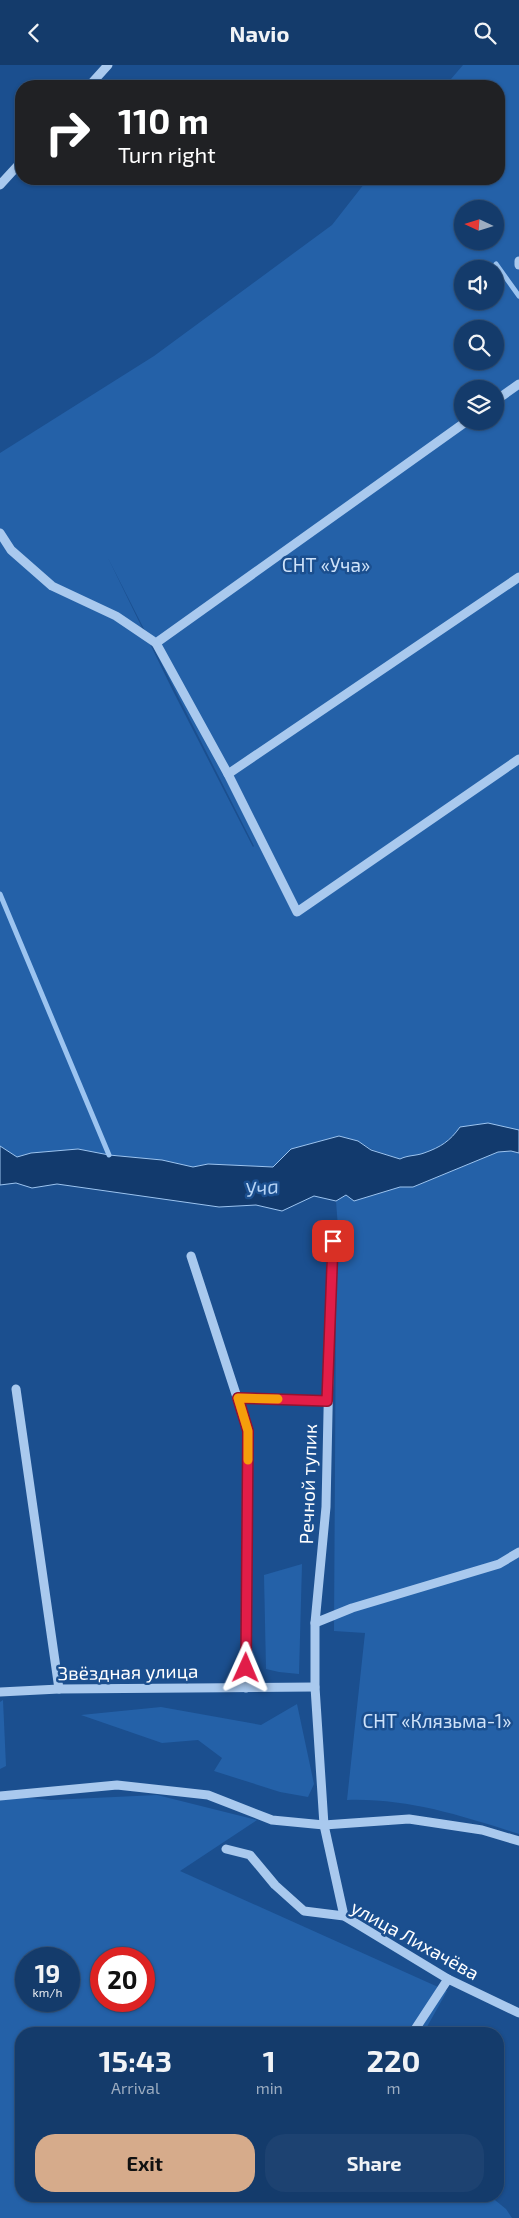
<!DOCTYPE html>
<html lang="en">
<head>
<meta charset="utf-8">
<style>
  :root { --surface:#143b6b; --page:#1d4271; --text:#f1f3f6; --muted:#9dadc1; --line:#33557e; --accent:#d6ab8b }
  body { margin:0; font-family:"Exo 2",sans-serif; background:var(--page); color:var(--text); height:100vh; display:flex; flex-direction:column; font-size:19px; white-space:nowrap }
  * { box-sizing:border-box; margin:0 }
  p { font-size:16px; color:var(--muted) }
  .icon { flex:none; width:28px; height:28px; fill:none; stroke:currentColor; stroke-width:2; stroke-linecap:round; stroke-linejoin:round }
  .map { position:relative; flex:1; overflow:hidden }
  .sheet { position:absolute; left:15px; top:1962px; width:489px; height:175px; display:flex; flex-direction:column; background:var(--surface); border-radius:20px; box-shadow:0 1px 4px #0004,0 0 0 1px var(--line) }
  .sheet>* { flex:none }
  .guide { position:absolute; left:15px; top:15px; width:490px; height:105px; border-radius:20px; box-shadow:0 1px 4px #0004,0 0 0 1px var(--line); background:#202124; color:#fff; overflow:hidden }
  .needle { width:32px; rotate:274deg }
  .controls { position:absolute; left:454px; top:135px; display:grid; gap:10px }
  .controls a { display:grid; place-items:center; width:50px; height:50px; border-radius:50%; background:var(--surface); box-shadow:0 1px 4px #0004,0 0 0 1px var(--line); font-size:25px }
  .speed { position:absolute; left:15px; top:1882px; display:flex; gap:10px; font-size:25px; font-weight:700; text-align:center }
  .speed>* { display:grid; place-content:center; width:65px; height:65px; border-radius:50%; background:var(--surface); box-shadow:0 1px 4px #0004,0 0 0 1px var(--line); line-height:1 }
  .speed small { font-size:12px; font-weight:400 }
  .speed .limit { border:8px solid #d22; background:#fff; color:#111 }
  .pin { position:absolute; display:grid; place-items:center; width:42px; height:42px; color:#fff; margin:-21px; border-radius:10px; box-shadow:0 2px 8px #0006 }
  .me { position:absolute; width:55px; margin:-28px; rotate:1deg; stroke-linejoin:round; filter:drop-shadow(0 0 4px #0008) }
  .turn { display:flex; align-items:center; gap:18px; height:105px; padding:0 20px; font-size:22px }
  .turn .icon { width:65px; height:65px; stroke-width:2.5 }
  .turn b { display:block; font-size:35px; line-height:42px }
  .eta { display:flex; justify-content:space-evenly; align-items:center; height:85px; text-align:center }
  .eta b { font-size:30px; font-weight:700; line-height:35px }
  .button { display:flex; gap:10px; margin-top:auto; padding:10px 20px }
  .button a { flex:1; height:58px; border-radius:20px; background:var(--accent); color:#111; font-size:20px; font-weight:700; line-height:58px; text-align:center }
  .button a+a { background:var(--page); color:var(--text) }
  header { display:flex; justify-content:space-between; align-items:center; height:65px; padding:0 20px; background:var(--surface); font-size:22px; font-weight:700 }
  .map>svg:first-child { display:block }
  .green { fill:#2461a8; fill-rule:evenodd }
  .water { fill:#123a6d; stroke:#9cc4f0 }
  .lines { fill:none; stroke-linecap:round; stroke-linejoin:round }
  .stream { stroke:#9cc4f0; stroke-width:5 }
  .minor { stroke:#a9c9ee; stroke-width:9 }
  .route-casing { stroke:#92132f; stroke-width:12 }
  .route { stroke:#e11d48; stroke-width:9 }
  .slow { stroke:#f59e0b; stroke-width:9 }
  .labels { text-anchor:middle; stroke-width:5; stroke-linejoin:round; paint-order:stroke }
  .park-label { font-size:19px; fill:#cfe3fa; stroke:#1b4f8f }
  .street-label { font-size:19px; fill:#fff; stroke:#1b4f8f }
  .water-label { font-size:20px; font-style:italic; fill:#b5d3f5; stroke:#1b4f8f }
</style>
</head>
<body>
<header><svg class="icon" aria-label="back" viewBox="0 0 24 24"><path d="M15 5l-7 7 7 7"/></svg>Navio<svg class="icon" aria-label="search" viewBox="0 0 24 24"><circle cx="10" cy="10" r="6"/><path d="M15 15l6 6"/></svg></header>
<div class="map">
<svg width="519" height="2153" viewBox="0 0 519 2153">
  <rect width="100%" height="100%" fill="#1b4f8f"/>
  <g class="green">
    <path d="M463 0H519V1065L460 1062C450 1076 441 1082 424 1088 416 1091 408 1090 400 1094L371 1084 358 1076 339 1071 291 1084 273 1102 208 1099 193 1102 162 1095 109 1090 78 1084 31 1088 17 1092 0 1081V388L154 291 332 160 368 114H499V21H445ZM462 144H495V176H462ZM462 204H495V236H462ZM462 264H495V296H462ZM462 324H495V356H462ZM108 493 254 781 253 782 173 626Z"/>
    <path d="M511 1086 519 1088V1769C462 1751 408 1733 347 1735L365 1568 334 1566 336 1230 339 1176 336 1136 346 1130 354 1136 400 1122H413L498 1087Z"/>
    <path d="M302 1499 299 1609 279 1607 266 1604 264 1510Z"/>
    <path d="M3 1635 6 1701 0 1704V1637Z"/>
    <path d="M297 1639 314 1719 308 1732 280 1727 214 1706 222 1693 198 1675 162 1678 81 1650 161 1642 261 1660Z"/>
    <path d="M0 1730 51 1735 157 1730 257 1755 180 1806 447 1926 423 1969H21V2131H490L506 2144 512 2153H0ZM26 1894H69V1936H26ZM101 1894H144V1936H101Z"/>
  </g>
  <path class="water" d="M488 1058 519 1065V1088L511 1086 498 1087 413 1122H400L354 1136 346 1130 336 1136 314 1131 282 1146 256 1140 219 1142 57 1119 32 1123 16 1118 0 1120V1081L17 1092 31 1088 78 1084 109 1090 162 1095 193 1102 208 1099 273 1102 291 1084 339 1071 358 1076 371 1085 400 1094C408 1090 416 1091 424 1088 441 1082 450 1076 460 1062Z"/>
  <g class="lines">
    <g class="stream">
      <path d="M496 199 519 231"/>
      <path d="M0 829 109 1090"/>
    </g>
    <g class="minor">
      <path d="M89 21 108 0"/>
      <path d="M0 120 21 97"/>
      <path d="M519 196V200"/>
      <path d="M495 336 519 319"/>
      <path d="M0 468 11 485 52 521 116 551 156 578 467 356"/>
      <path d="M156 578 228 709 297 847 519 694"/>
      <path d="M228 709 519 512"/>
      <path d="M332 1160 326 1442 315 1558V1622L324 1760 344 1851"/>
      <path d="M191 1191 248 1366 246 1623"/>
      <path d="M16 1324 59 1624"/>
      <path d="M237 1333 327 1336"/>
      <path d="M315 1558 352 1543 499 1499 519 1487"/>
      <path d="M0 1627 59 1624 315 1622"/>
      <path d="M0 1731 117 1720 208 1730 272 1755 324 1760 409 1754 482 1765 519 1776"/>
      <path d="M226 1784 250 1790 275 1820 304 1846 344 1851 448 1914 519 1948"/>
      <path d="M412 1969 448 1914"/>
    </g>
  </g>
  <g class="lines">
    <g class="route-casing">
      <path id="route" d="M246 1603 248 1366 238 1333 327 1336 333 1176"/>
    </g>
    <use href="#route" class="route"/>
    <path class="slow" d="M248 1395V1366L238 1333 278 1334"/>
  </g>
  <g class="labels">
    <g class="park-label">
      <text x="326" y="507">СНТ «Уча»</text>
      <text x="437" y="1663">СНТ «Клязьма-1»</text>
    </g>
    <g class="street-label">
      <text transform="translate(308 1419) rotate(-88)" y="7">Речной тупик</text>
      <text transform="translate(128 1607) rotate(-1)" y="7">Звёздная улица</text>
      <text transform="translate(415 1875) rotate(29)" y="7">улица Лихачёва</text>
    </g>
    <g class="water-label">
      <text transform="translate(262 1123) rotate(-7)" y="7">Уча</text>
    </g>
  </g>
</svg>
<div class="controls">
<a><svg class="needle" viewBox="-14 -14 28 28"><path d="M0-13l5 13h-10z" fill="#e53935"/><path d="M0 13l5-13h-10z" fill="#9dadc1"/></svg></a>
<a><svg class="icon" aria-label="sound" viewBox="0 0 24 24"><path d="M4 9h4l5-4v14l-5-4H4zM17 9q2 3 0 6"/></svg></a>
<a><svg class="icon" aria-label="search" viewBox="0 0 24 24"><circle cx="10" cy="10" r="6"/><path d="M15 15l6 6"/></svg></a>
<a><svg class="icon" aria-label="layers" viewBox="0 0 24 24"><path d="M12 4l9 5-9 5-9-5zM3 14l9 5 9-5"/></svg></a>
</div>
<div class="speed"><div>19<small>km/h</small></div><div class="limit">20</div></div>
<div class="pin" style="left:333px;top:1176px;background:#d93025"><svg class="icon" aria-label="arrive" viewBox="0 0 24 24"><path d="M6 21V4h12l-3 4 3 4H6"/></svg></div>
<svg class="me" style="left:246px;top:1603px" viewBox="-20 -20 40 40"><path d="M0-17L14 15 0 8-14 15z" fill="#e11d48" stroke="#fff" stroke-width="4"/></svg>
<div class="guide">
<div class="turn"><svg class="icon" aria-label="right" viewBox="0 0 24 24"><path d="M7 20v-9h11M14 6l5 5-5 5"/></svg><div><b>110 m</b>Turn right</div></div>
</div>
<section class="sheet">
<div class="eta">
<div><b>15:43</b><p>Arrival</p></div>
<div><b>1</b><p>min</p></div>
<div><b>220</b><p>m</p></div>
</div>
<div class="button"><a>Exit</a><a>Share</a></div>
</section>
</div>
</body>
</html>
